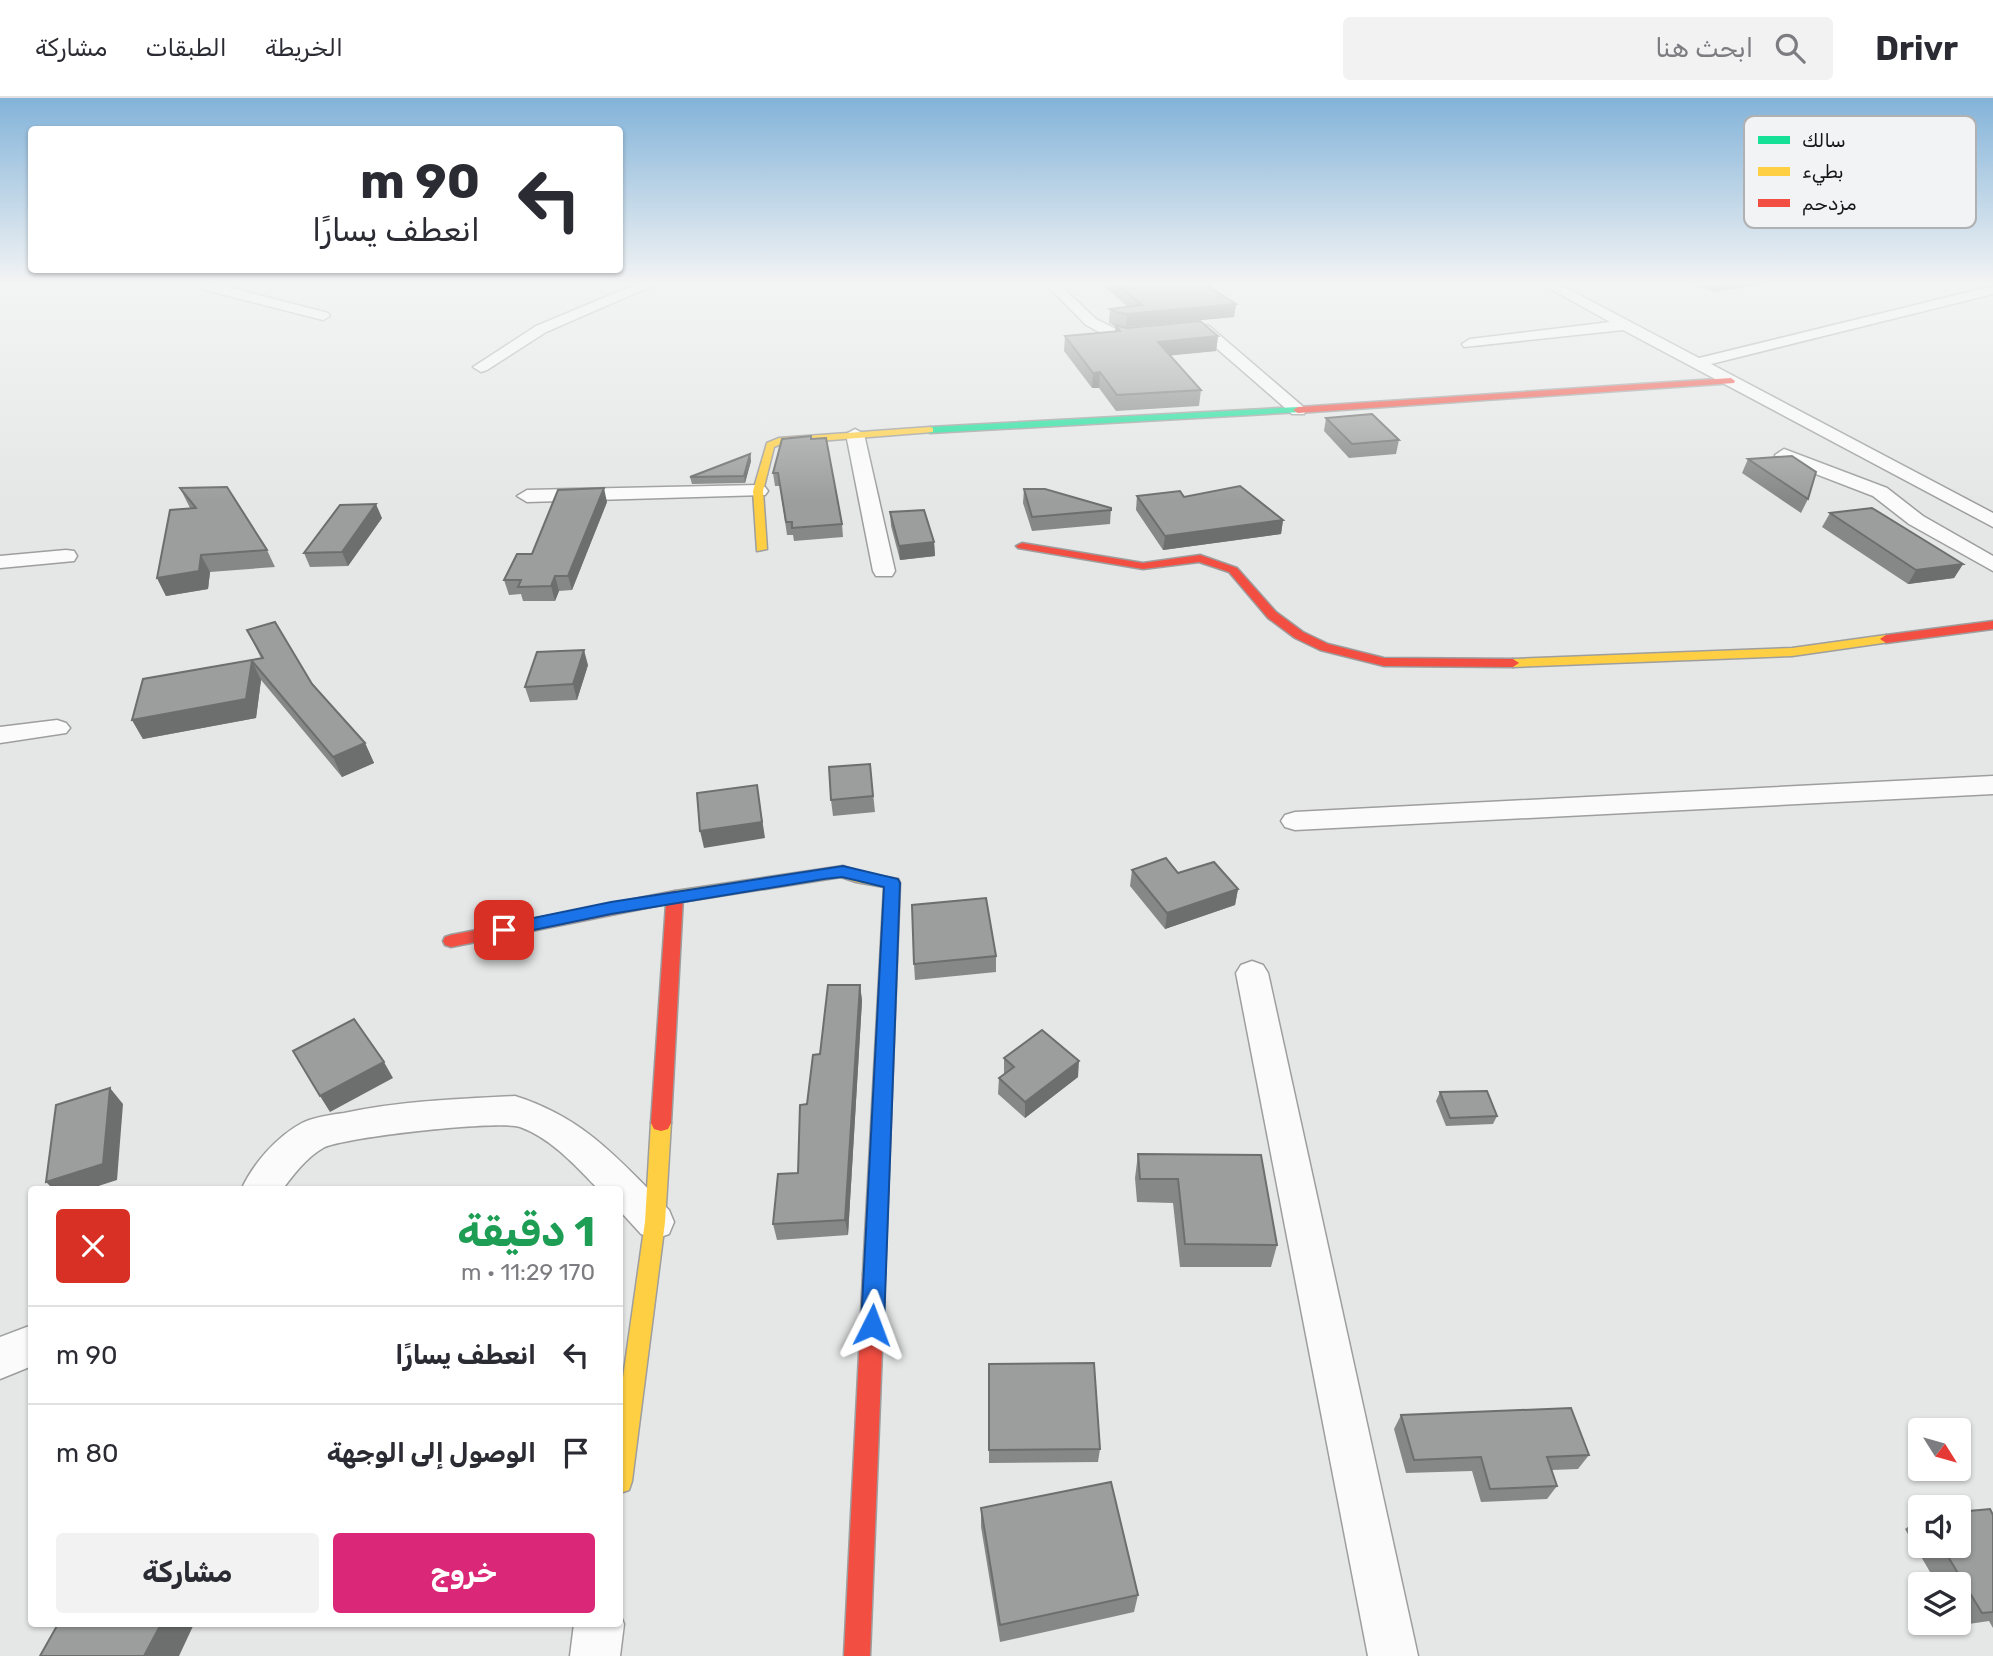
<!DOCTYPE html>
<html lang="ar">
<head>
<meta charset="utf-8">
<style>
  :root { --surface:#fff; --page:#f2f2f3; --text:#2b2b33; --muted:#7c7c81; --line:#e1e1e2; --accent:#db2777 }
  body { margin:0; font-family:Rubik,Vazirmatn,sans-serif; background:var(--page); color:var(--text); direction:rtl; height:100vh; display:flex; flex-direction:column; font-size:26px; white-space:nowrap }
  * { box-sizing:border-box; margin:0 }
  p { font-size:23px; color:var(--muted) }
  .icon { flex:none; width:38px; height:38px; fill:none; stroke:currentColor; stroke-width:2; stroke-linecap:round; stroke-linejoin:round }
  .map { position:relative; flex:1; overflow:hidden; direction:ltr }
  .side { position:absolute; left:28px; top:1088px; width:595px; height:441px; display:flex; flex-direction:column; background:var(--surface); border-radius:7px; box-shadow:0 2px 5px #0004; direction:rtl }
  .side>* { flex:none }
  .guide { position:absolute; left:28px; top:28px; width:595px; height:147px; border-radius:7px; box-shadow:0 2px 5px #0004; direction:rtl; background:#fff; color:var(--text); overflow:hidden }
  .needle { width:46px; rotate:127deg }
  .buttons { position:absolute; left:1908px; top:1320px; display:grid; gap:14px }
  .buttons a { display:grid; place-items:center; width:63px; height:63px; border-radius:7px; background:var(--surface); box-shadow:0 2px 5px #0004; font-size:35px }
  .pin { position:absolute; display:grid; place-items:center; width:60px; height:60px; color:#fff; margin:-30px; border-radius:14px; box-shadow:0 4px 10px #0006 }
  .me { position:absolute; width:77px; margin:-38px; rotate:3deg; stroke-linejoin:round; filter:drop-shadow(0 0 5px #0008) }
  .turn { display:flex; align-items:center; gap:24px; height:147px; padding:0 28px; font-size:32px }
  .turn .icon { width:91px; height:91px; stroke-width:2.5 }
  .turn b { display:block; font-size:49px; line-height:60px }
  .round { display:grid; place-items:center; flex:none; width:74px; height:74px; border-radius:7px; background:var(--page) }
  .head { display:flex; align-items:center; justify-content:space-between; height:119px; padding:0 28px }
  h1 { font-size:42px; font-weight:700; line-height:52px; color:#1e9e55 }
  .cta { display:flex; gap:14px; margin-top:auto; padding:14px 28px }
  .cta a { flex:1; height:80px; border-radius:7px; background:var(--accent); color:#fff; font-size:28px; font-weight:700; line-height:80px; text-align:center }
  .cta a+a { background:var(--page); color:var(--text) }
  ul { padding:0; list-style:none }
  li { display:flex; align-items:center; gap:21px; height:98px; padding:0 28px; border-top:2px solid var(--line) }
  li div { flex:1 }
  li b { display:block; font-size:26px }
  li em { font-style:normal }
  header { display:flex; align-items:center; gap:42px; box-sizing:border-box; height:98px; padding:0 35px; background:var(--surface); border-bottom:2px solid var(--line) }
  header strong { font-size:33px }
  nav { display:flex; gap:38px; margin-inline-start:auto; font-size:24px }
  .search { width:490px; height:63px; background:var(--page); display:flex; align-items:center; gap:18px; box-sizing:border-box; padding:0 24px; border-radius:7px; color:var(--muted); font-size:26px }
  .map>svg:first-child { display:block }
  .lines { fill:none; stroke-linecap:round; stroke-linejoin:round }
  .street-casing { stroke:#9e9e9e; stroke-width:3 }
  .fast-casing { stroke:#9e9e9e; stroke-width:3 }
  .slow-casing { stroke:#9e9e9e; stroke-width:3 }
  .jam-casing { stroke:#9e9e9e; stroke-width:3 }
  .street { fill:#fbfbfb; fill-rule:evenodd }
  .fast { fill:#16e098; fill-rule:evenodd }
  .slow { fill:#ffcf43; fill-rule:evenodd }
  .jam { fill:#f24e42; fill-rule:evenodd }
  .wall { fill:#868787 }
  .shaded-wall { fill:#6d6e6e }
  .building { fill:#9c9d9d; stroke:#6d6e6e; stroke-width:2 }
  .route { fill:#1a73e8; stroke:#114b97; stroke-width:2 }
  .key { fill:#f2f3f5; stroke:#b0b1b3; stroke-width:2 }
  .key-label { font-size:19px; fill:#171718 }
</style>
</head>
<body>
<header>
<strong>Drivr</strong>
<div class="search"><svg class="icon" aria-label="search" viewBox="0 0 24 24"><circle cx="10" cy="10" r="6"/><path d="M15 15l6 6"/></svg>ابحث هنا</div>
<nav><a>الخريطة</a><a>الطبقات</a><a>مشاركة</a></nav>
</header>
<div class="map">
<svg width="1993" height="1558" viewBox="0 0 1993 1558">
  <rect width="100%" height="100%" fill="#e5e6e6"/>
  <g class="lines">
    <g class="street-casing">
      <g id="street">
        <path d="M214 184H239L228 189 328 215 330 218 323 222 205 192 203 189Z"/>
        <path d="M642 184H661L546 234 487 272 481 274 473 269 536 228Z"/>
        <path d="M1044 184H1057L1096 221 1114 230 1126 232 1191 224 1209 228 1307 312 1304 316H1292L1199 235 1126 242 1105 237 1086 227Z"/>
        <path d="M1538 184H1555L1699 260 1993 188V196L1711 266 1993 415V429L1623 232 1464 249 1462 246 1470 241 1610 224Z"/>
        <path d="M855 331 864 336 895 473 892 478H876L873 473 846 336Z"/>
        <path d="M1784 351 1887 390 1923 418 1993 458V473L1909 426 1873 398 1777 361 1775 357Z"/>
        <path d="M758 387 765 389 768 393 765 397 527 404 517 398 527 392Z"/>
        <path d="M66 452 74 453 77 458 74 463 0 470V458Z"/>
        <path d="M57 622 66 625 70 630 66 635 0 645V629Z"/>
        <path d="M1993 678V696L1295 732 1285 729 1281 723 1285 717 1295 714Z"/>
        <path d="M1252 863 1263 867 1268 875 1418 1558H1368L1236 875 1241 867Z"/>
        <path d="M515 998C585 1020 619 1062 669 1112L674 1124 669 1136 655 1141 641 1136 620 1113V1092H599C577 1069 551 1040 520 1029 499 1022 344 1039 323 1050 306 1060 294 1076 282 1092H241C253 1066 276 1039 302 1025 314 1019 330 1017 344 1015 400 1003 457 1001 515 998Z"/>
        <path d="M32 1227V1268L0 1281V1239Z"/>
        <path d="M620 1516 624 1526 620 1558H570L574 1526H620Z"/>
      </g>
    </g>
    <g class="fast-casing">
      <path id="fast" d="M1298 309 1301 310V314L930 335 925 332 930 329Z"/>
    </g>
    <g class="slow-casing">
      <g id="slow">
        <path d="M930 329 933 330V334L781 346 774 349 763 393 767 451 757 453 753 393 767 345 779 340Z"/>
        <path d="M1886 537 1892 541 1890 544 1792 558 1513 569 1507 565 1513 561 1792 550Z"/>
        <path d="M843 768 859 774 898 781 900 785 885 1176 882 1183 874 1186 866 1183 863 1176 884 789 856 784 841 779 675 805 667 799 675 793Z"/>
        <path d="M661 1017 668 1019 671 1025 665 1124 632 1383 629 1392 620 1395V1301L645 1124 651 1025 654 1019Z"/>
      </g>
    </g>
    <g class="jam-casing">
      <g id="jam">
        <path d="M1731 280 1735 283 1734 285 1298 315 1293 312 1298 309Z"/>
        <path d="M1022 445 1143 465 1200 457 1237 470 1276 514 1303 534 1328 546 1384 560 1513 561 1519 565 1513 569 1384 568 1320 552 1295 540 1268 520 1229 474 1199 464 1143 471 1018 450 1016 448Z"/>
        <path d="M1993 523V531L1886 545 1880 541 1886 537Z"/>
        <path d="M675 793 683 799 671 1025 668 1031 661 1033 654 1031 651 1025 666 806 451 849 445 847 443 843 445 839 451 837Z"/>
        <path d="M874 1166 882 1169 885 1176 870 1558H844L863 1176 866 1169Z"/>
      </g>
    </g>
    <use href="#street" class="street"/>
    <use href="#fast" class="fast"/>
    <use href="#slow" class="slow"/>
    <use href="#jam" class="jam"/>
  </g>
  <g class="wall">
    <path d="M1099 184H1202L1236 206 1234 219 1126 229 1218 238 1216 253 1170 257 1201 292 1199 308 1116 313 1099 290H1092L1064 253 1065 238 1115 234V228L1109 225 1110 211 1128 209Z"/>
    <path d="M1684 184H1777L1715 194Z"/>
    <path d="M1326 320 1399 342 1396 356 1349 360 1324 333Z"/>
    <path d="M811 341 842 426 843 439 794 443 793 437H787L780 388H775L773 375Z"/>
    <path d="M750 356 751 363 745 385 692 386 690 379Z"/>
    <path d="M1748 361 1808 401 1801 415 1742 375Z"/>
    <path d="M180 390 267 452 275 469 210 474 208 491 166 498 157 480 190 410Z"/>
    <path d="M1024 391 1111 410 1110 426 1032 433 1023 405Z"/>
    <path d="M1137 398 1184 399 1283 422 1281 436 1163 452 1136 412Z"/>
    <path d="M607 404 572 492 559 493 555 503H523L521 496 509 497 504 482 532 456Z"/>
    <path d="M890 414 934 444 935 458 900 462 891 428Z"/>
    <path d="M1830 415 1963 466 1954 480 1908 486 1822 429Z"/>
    <path d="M382 420 348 468 310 469 304 455Z"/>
    <path d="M247 532 312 586 365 645 374 665 342 679 261 582 256 620 143 641 132 622 261 560Z"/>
    <path d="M588 567 577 602 530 604 525 589Z"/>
    <path d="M870 666 875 714 833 718 831 702Z"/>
    <path d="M1132 772 1238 791 1235 807 1165 831 1130 788Z"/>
    <path d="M996 858V874L915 882 914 866Z"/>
    <path d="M860 887 862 903 848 1137 777 1142 773 1126 798 1075 807 1006 820 956Z"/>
    <path d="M1004 960 1078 979 1025 1020 998 996 999 980 1004 976Z"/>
    <path d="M1440 994 1497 1018 1493 1026 1446 1028 1436 1003Z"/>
    <path d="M1138 1056 1277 1147 1271 1169H1180L1173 1105 1137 1104 1135 1080Z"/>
    <path d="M989 1266 1100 1351 1098 1364 989 1365Z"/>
    <path d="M1401 1317 1589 1357 1578 1371 1552 1372 1557 1388 1547 1401 1481 1404 1472 1373 1406 1375 1394 1331Z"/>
    <path d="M981 1410 1138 1497 1134 1514 1000 1544 981 1429Z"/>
    <path d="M1993 1417V1530L1989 1523 1962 1527 1958 1521V1486H1937L1905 1431 1920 1420V1447H1958Z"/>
  </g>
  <g class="shaded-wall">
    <path d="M1747 184H1777L1715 194 1717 189Z"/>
    <path d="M1236 206 1234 219 1126 229 1127 216Z"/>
    <path d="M1218 238 1216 253 1156 259 1158 244Z"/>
    <path d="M1100 274 1099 290H1092L1093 275Z"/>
    <path d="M750 356 751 363 745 385 744 378Z"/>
    <path d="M604 390 607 404 572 492 568 478Z"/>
    <path d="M376 406 382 420 348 468 342 454Z"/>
    <path d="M1283 422 1281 436 1163 452 1165 438Z"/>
    <path d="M934 444 935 458 900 462 899 448Z"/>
    <path d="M201 457 210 474 208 491 166 498 157 480Z"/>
    <path d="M1963 466 1954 480 1908 486 1916 472Z"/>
    <path d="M555 478 559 493 555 503 551 488Z"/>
    <path d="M584 552 588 567 577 602 573 586Z"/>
    <path d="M252 563 261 582 256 620 143 641 132 622Z"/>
    <path d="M365 645 374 665 342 679 333 659Z"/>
    <path d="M757 687 765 740 704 750 700 733Z"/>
    <path d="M1238 791 1235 807 1165 831 1167 815Z"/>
    <path d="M860 887 862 903 848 1137 845 1122Z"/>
    <path d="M1079 963 1078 979 1025 1020V1004Z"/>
    <path d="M384 964 393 980 330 1014 320 998Z"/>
    <path d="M110 990 123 1006 117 1082 86 1092H54L46 1084Z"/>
    <path d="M161 1526H194L179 1558H144Z"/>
  </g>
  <g class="building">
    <path d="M1115 184H1202L1236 206 1127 216 1116 214 1110 211 1142 207Z"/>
    <path d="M1703 184H1747L1717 189Z"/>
    <path d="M1200 223 1218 238 1158 244 1201 292 1117 297 1100 274 1093 275 1065 238 1120 233 1115 227 1127 230Z"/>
    <path d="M1372 316 1399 342 1352 346 1326 320Z"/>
    <path d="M811 338V341L826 340 842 426 792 430V424H786L778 375H773L782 341Z"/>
    <path d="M750 356 744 378 690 379Z"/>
    <path d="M1792 358 1816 374 1808 401 1748 361Z"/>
    <path d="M1240 388 1283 422 1165 438 1137 398 1180 393 1184 399Z"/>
    <path d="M227 389 267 452 201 457 199 473 157 480 170 412 196 410 180 390Z"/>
    <path d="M604 390 568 478H555L551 488 518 489 521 482H504L517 456H532L558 392Z"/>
    <path d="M1024 391H1045L1111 410V412L1032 419Z"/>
    <path d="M376 406 342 454 304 455 340 407Z"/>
    <path d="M1872 410 1963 466 1916 472 1830 415Z"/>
    <path d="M924 412 934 444 899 448 890 414Z"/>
    <path d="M275 524 312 586 365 645 333 659 252 563 246 601 132 622 143 581 263 560 247 532Z"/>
    <path d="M584 552 573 586 525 589 537 554Z"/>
    <path d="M870 666 873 698 831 702 829 669Z"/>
    <path d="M757 687 762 724 700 733 697 695Z"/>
    <path d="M1166 760 1178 775 1214 764 1238 791 1167 815 1132 772Z"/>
    <path d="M986 800 996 858 914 866 912 807Z"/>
    <path d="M828 887H860L845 1122 773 1126 778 1076 798 1075 800 1007 807 1006 813 957 820 956Z"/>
    <path d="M354 921 384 964 320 998 293 953Z"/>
    <path d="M1042 932 1079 963 1025 1004 999 980 1014 969 1004 960Z"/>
    <path d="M110 990 103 1066 46 1084 56 1007Z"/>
    <path d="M1487 993 1497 1018 1450 1020 1440 994Z"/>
    <path d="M1138 1056 1261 1057 1277 1147 1185 1146 1178 1081H1140Z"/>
    <path d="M1094 1265 1100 1351 989 1352V1266Z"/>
    <path d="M1571 1310 1589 1357 1547 1359 1557 1388 1490 1391 1481 1359 1414 1362 1401 1317Z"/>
    <path d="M1111 1384 1138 1497 1000 1527 981 1410Z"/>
    <path d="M1990 1411 1993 1417V1514L1982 1515 1941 1447H1958V1414Z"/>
    <path d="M58 1526H161L144 1558H40Z"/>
  </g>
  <linearGradient id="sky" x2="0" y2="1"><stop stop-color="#83b3d9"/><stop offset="0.46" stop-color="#f3f4f4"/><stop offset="1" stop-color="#f3f4f4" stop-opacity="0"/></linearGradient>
  <rect width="1993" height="402" fill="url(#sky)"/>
  <path class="route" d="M843 768 898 781 900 785 884 1227 880 1234 872 1237 864 1234 861 1227 884 789 842 779 824 781 611 816 504 838 496 832 504 826 611 804Z"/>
  <rect x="1744" y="18" width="232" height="112" rx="10" class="key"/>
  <rect x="1758" y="38" width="32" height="8" fill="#16e098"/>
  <rect x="1758" y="69" width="32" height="9" fill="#ffcf43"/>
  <rect x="1758" y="101" width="32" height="8" fill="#f24e42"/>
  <g class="key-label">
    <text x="1802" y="49">سالك</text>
    <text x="1802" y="80">بطيء</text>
    <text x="1802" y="112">مزدحم</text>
  </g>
</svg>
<div class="buttons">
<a><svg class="needle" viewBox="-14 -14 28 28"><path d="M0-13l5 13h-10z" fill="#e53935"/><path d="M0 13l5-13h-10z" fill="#7c7c81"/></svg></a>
<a><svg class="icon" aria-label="sound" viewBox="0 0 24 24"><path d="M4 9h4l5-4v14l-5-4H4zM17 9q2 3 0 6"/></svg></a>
<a><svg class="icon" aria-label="layers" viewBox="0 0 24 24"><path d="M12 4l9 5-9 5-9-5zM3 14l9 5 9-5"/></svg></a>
</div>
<div class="pin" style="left:504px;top:832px;background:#d93025"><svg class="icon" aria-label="arrive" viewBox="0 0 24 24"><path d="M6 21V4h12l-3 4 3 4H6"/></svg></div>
<svg class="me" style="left:872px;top:1227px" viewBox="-20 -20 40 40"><path d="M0-17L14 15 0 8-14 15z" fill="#1a73e8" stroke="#fff" stroke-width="4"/></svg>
<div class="guide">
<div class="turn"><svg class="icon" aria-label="left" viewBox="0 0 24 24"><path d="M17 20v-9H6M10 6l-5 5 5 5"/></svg><div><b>90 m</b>انعطف يسارًا</div></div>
</div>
<section class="side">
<div class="head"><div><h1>1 دقيقة</h1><p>170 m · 11:29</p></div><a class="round" style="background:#d93025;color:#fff"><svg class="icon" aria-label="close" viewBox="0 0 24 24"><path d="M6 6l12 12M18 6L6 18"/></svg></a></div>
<ul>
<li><svg class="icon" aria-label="left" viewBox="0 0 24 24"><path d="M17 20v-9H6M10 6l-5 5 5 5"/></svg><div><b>انعطف يسارًا</b></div><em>90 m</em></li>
<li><svg class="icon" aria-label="arrive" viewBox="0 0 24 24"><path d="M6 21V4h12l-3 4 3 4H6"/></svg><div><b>الوصول إلى الوجهة</b></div><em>80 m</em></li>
</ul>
<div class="cta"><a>خروج</a><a>مشاركة</a></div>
</section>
</div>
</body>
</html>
